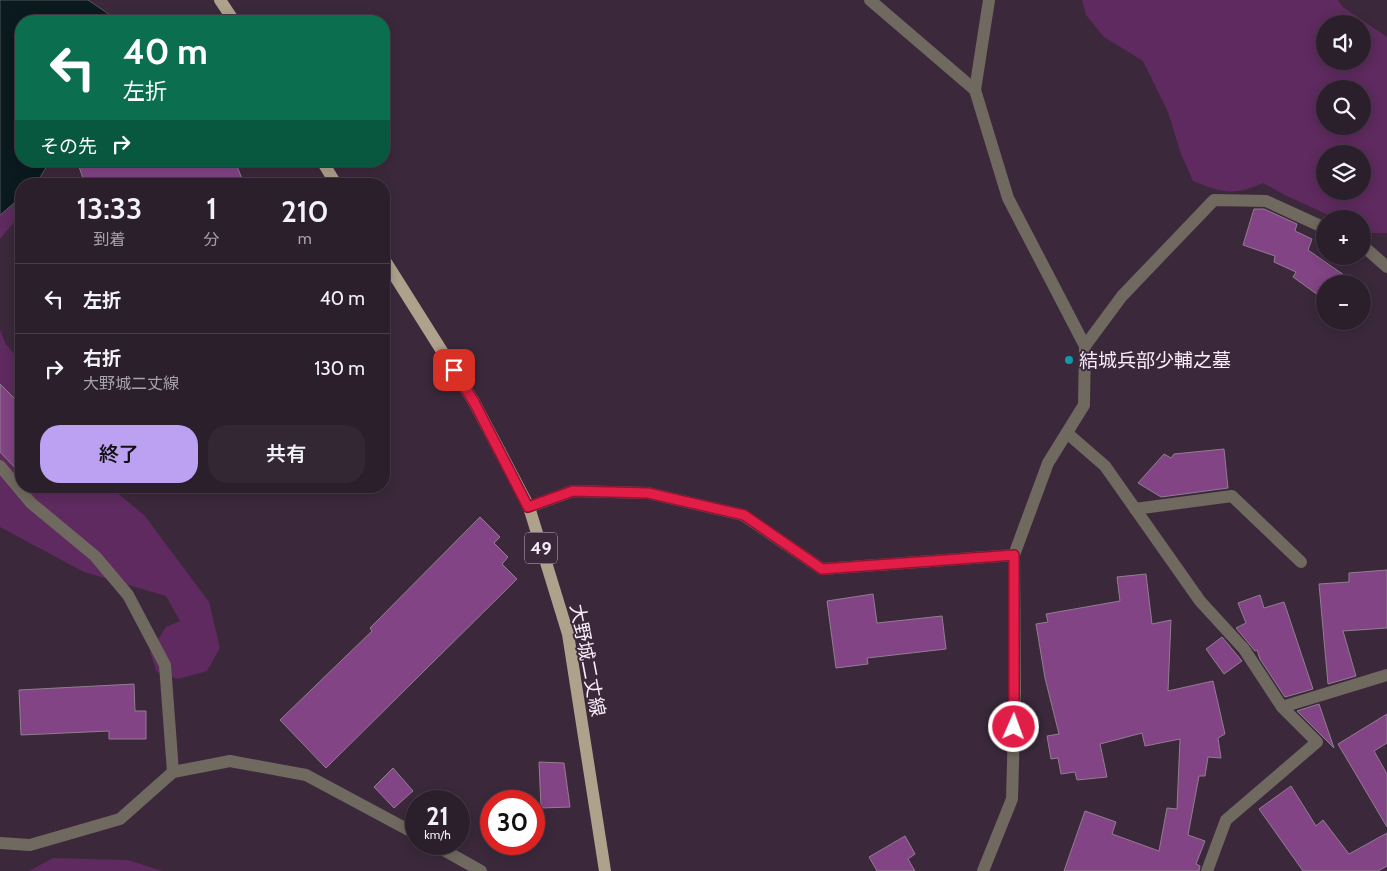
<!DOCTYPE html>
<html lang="ja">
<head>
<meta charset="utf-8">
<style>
  :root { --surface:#2c1f2c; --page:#342734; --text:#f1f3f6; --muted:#a6a2a9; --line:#483d48; --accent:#bca0f2 }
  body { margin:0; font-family:Cabin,"Noto Sans JP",sans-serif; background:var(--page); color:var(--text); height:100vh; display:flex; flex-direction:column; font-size:19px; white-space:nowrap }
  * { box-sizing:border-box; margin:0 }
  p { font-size:16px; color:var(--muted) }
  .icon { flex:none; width:28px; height:28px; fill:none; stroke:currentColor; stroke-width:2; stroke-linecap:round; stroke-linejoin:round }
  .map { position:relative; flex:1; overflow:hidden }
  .side { position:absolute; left:15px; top:178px; width:375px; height:315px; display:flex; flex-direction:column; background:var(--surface); border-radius:20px; box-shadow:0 2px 12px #0003,0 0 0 1px var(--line) }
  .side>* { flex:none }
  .hud { position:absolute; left:15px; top:15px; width:375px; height:152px; border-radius:20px; box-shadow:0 2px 12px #0003,0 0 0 1px var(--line); background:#0b6e4f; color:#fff; overflow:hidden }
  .fabs { position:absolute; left:1316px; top:15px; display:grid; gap:10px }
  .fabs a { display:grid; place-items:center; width:55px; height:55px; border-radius:50%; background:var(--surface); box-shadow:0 2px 12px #0003,0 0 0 1px var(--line); font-size:25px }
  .speed { position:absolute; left:405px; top:790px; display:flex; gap:10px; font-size:25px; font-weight:700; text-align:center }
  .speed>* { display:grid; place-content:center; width:65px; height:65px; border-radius:50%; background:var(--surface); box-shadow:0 2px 12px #0003,0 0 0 1px var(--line); line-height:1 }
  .speed small { font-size:12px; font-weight:400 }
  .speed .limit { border:8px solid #d22; background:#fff; color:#111 }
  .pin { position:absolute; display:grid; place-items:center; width:42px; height:42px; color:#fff; margin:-21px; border-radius:10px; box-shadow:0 2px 8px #0006 }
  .me { position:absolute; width:55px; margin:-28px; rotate:2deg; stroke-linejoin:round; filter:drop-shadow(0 0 4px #0008) }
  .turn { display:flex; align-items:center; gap:18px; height:105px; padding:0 25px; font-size:22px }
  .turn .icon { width:65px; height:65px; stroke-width:2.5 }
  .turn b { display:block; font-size:35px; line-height:42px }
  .then { display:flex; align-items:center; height:48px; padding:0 25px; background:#0003; gap:10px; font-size:19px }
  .eta { display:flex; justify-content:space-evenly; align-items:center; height:85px; text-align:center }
  .eta b { font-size:30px; font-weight:600; line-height:35px }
  .action { display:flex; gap:10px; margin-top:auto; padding:10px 25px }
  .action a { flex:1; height:58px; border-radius:20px; background:var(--accent); color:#111; font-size:20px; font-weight:600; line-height:58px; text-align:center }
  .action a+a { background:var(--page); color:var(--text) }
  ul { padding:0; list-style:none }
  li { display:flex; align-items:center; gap:15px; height:70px; padding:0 25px; border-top:1px solid var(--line) }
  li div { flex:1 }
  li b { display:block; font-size:19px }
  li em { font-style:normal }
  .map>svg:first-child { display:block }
  .green { fill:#5e2a5f; fill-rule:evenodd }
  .water { fill:#0a1a1f; stroke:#515960 }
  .building { fill:#824484; stroke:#927d92 }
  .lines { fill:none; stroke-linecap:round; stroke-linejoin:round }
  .street { stroke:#70695f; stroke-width:12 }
  .primary { stroke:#afa28d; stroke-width:12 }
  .route-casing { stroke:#92132f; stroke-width:12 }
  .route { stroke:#e11d48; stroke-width:9 }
  .culture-dot { fill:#0f9aa8; stroke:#3b293b; stroke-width:2 }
  .labels { text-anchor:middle; stroke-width:4; stroke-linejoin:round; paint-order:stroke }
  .shield { fill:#3b293b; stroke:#bfb2bf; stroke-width:1 }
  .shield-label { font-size:18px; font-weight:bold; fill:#f7ecf7 }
  .poi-label { font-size:19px; fill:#f7ecf7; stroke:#3b293b; text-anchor:start }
  .street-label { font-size:19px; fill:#f7ecf7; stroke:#3b293b }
</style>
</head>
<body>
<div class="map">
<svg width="1387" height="871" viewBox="0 0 1387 871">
  <rect width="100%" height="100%" fill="#3b293b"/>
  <g class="green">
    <path d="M1082 0H1338L1343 7 1387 37V233H1372L1363 230 1362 219H1337L1287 196 1263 183C1234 196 1222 193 1193 181L1181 154 1168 112 1143 61 1104 37 1086 15ZM1325 24H1362V61H1325ZM1325 89H1362V126H1325ZM1325 154H1362V191H1325Z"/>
    <path d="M21 184V214L0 239V204Z"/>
    <path d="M0 329 5 343 21 362V486H109L145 516 209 602 220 648 207 671 178 679 157 672 150 652 166 627 180 621 166 596 84 572 0 527Z"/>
    <path d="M53 858 128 860 162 871H29Z"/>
  </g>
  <path class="water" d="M0 0H88L119 21H21V161H50L36 184H21V197L0 215Z"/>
  <g class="building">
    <path d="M77 161H235L244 184H85Z"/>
    <path d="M1254 209H1264L1297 224 1295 231 1312 239 1308 250 1357 284H1325V300L1293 277 1296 272 1274 262 1275 256 1243 245Z"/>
    <path d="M0 384 21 405V474L0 452Z"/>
    <path d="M1224 449 1228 488 1161 497 1138 483 1164 454 1171 458 1174 454Z"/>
    <path d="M480 517 500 537 494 543 508 557 502 564 517 579 326 768 280 720 372 631 370 628Z"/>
    <path d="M1387 570V628L1343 631 1356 676 1328 684 1319 584 1349 582V573Z"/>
    <path d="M1146 574 1152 624 1171 620 1168 691 1213 681 1225 734 1218 738 1221 758 1208 757 1205 776H1199L1188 835 1205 841 1196 864 1200 866 1199 871H1064L1085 811 1116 822 1112 834 1159 851 1167 808 1177 809 1180 739 1145 746 1142 733 1100 744 1107 777 1077 780 1075 772 1061 774 1058 758 1051 759 1047 736 1059 734 1045 678 1036 624 1048 622 1046 614 1120 601 1117 577Z"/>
    <path d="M873 594 877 623 942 616 946 649 867 658 868 664 836 668 827 601Z"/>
    <path d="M1260 595 1264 608 1284 602 1313 689 1285 697 1260 659 1257 650 1255 651 1236 628 1246 623 1238 603Z"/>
    <path d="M1222 637 1242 661 1224 674 1206 649Z"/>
    <path d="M134 684 135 711H146V739H109V731L21 735 19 690Z"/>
    <path d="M1319 704 1334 748 1297 711Z"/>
    <path d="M1387 714V743L1374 751 1387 774V827L1338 744Z"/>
    <path d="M539 762 564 763 570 807 541 808Z"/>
    <path d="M393 768 413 791 394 808 374 787Z"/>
    <path d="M1291 786 1316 826 1323 820 1349 854 1387 833V866L1378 871H1303L1259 809Z"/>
    <path d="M905 836 915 854 908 859 915 871H877L869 857Z"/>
  </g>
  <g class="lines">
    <g class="street">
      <path d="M870 0 975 90"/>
      <path d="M1362 245 1387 267"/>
      <path d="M1085 346 1122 296 1214 200 1266 201 1325 228"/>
      <path d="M1067 433 1105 466 1200 601 1244 649 1282 707 1387 675"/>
      <path d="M0 466 31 503 95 556 128 595 165 665 173 772"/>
      <path d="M529 507 573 491 648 493 743 515 822 569 1014 555"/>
      <path d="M1135 509 1232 496 1301 562"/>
      <path d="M0 843 30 845 120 819 173 772 230 761 306 775 416 834"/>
      <path d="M433 844 481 871"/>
      <path d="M983 871 1012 799 1015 691 1014 555 1048 463 1084 405 1085 346 1008 198 975 90 989 0"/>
      <path d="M1207 871 1226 820 1317 742 1282 707"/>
    </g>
    <g class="primary">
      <path d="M220 0 234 21"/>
      <path d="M322 161 336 184"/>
      <path d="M384 259 474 402 529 507 568 634 605 871"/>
    </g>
  </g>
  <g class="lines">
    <g class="route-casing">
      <path id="route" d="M454 370 474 402 528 507 573 491 648 493 744 515 822 569 1014 555V727"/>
    </g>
    <use href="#route" class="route"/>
  </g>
  <circle class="culture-dot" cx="1069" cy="360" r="5"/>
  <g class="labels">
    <rect class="shield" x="525" y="532.5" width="32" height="31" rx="4"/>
    <g class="shield-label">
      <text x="541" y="554">49</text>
    </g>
    <g class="poi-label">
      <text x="1079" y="367">結城兵部少輔之墓</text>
    </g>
    <g class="street-label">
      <text transform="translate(588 660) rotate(79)" y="7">大野城二丈線</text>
    </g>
  </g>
</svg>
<div class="fabs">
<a><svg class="icon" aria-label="sound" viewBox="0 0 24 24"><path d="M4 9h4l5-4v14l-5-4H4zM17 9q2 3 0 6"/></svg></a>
<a><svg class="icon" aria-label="search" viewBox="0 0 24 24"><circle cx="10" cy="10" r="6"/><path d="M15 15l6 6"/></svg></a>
<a><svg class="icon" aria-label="layers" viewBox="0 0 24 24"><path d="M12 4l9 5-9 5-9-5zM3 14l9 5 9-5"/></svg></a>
<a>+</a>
<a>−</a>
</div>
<div class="speed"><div>21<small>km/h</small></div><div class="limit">30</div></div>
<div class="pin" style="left:454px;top:370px;background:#d93025"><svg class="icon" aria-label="arrive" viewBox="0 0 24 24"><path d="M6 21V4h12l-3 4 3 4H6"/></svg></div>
<svg class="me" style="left:1014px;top:727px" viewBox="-20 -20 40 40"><circle r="17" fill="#e11d48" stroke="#fff" stroke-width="3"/><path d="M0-11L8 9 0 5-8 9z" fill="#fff"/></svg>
<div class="hud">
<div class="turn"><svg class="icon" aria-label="left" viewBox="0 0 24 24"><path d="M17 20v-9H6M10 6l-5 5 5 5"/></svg><div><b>40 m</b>左折</div></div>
<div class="then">その先<svg class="icon" aria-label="right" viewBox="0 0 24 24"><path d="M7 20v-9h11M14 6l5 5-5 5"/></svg></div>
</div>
<section class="side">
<div class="eta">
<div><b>13:33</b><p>到着</p></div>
<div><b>1</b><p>分</p></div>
<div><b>210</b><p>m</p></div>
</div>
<ul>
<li><svg class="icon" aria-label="left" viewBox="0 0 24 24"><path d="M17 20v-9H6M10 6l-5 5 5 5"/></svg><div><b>左折</b></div><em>40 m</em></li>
<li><svg class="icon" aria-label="right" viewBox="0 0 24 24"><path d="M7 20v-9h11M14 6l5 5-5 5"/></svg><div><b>右折</b><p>大野城二丈線</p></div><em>130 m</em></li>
</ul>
<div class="action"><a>終了</a><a>共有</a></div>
</section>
</div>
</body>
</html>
